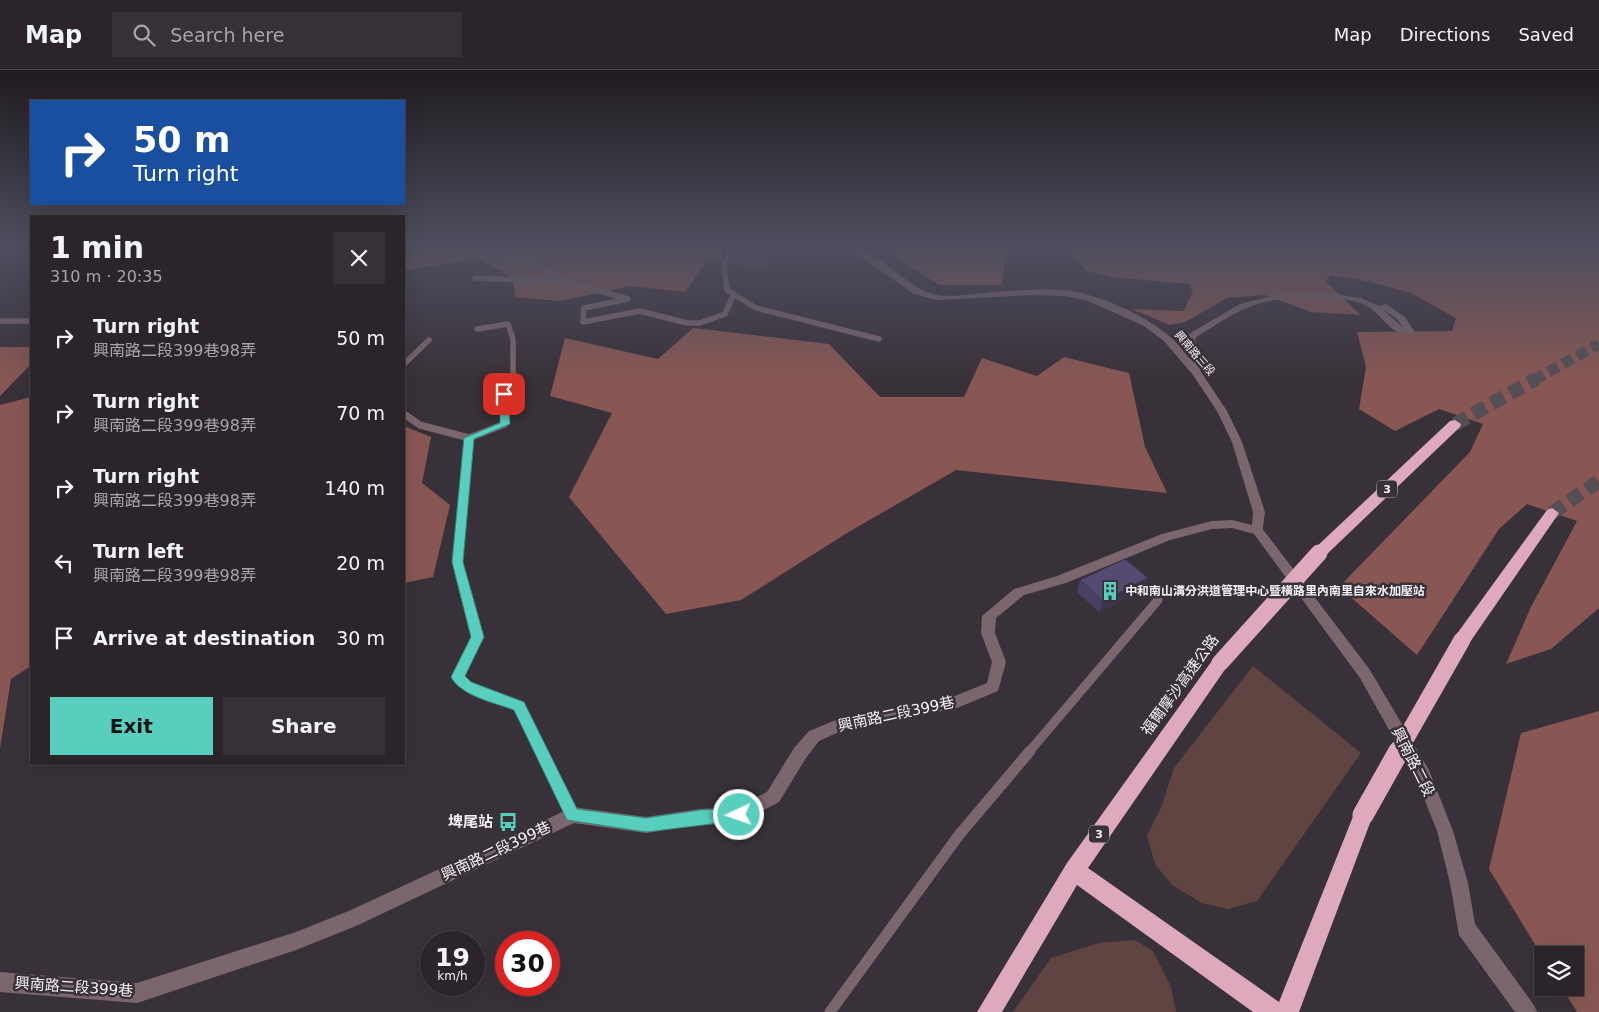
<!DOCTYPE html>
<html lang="en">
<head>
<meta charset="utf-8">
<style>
  :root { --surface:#2b252b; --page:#373137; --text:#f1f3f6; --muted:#a6a5a9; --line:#474247; --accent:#58cebf }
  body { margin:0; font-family:"DejaVu Sans","Noto Sans TC",sans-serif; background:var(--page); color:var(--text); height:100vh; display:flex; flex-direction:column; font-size:19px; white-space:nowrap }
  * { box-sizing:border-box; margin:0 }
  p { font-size:16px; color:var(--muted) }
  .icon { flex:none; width:28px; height:28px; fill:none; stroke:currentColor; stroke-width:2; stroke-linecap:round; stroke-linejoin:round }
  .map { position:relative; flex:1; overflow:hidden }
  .sheet { position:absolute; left:30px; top:145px; width:375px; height:550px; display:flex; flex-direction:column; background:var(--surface); border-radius:0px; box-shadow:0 5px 20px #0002,0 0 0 1px var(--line) }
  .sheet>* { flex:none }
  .top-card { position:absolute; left:30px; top:30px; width:375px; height:105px; border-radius:0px; box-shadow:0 5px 20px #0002,0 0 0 1px var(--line); background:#1a4fa0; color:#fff; overflow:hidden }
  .buttons { position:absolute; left:1534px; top:876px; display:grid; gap:10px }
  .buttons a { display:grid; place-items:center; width:50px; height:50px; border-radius:0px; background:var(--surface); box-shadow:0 5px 20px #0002,0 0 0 1px var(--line); font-size:25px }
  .speed { position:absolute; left:420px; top:861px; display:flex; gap:10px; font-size:25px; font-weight:700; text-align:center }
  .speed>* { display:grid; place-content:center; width:65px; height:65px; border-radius:50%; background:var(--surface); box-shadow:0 5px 20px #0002,0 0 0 1px var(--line); line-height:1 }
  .speed small { font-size:12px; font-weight:400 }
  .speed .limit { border:8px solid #d22; background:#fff; color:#111 }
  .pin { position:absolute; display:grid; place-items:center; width:42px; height:42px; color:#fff; margin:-21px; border-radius:10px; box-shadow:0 2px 8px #0006 }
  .me { position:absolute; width:55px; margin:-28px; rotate:267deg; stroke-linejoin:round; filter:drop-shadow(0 0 4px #0008) }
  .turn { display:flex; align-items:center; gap:18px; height:105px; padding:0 20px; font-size:22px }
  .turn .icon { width:65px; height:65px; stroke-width:2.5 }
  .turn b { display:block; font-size:35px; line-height:42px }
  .round { display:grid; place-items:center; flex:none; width:52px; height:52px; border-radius:0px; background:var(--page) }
  .summary { display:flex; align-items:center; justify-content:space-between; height:85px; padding:0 20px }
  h1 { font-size:30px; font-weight:700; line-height:38px }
  .primary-button { display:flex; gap:10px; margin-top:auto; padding:10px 20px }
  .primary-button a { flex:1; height:58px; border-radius:0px; background:var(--accent); color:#111; font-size:20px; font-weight:700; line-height:58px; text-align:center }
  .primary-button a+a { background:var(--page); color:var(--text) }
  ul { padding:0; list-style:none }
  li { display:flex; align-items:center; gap:15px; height:75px; padding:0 20px }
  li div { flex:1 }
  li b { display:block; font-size:19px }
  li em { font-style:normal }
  header { display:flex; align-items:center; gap:30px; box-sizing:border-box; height:70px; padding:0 25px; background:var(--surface); border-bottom:1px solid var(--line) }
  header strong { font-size:24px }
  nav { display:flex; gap:28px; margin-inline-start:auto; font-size:18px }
  .search { width:350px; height:45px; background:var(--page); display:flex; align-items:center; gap:12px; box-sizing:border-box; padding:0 18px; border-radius:0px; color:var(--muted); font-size:19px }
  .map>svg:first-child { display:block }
  .built { fill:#463945 }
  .green { fill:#604441 }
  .forest { fill:#885753 }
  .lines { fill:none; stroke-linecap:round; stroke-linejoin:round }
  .motorway-tunnel-far1 { stroke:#554e55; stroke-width:11; stroke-dasharray:11 5.5; stroke-linecap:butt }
  .motorway-tunnel { stroke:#554e55; stroke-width:14; stroke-dasharray:14 7; stroke-linecap:butt }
  .service-far3 { stroke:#7c666e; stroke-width:5.5 }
  .service-far2 { stroke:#7c666e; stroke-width:7 }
  .service-far1 { stroke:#7c666e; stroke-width:9 }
  .service { stroke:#7c666e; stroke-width:11 }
  .minor { fill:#7c666e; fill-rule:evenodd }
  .tertiary { fill:#7c666e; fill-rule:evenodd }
  .motorway { fill:#dea9bc; fill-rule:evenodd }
  .motorway-bridge-far1 { stroke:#dea9bc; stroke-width:17 }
  .motorway-bridge { stroke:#dea9bc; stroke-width:21 }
  .wall { fill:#4b4062 }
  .shaded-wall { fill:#3d3450 }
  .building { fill:#574a72; stroke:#3d3450 }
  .route { fill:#58cebf; stroke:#39867c }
  .labels { text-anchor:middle; stroke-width:5; stroke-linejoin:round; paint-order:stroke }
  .far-street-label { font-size:11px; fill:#f5f0f5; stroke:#393139 }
  .shield { fill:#393139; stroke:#bdb7bd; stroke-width:1 }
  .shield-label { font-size:11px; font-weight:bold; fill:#f5f0f5 }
  .poi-label { font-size:12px; font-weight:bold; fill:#f5f0f5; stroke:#393139; text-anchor:start }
  .near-street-label { font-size:15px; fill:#f5f0f5; stroke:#393139 }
  .near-poi-label { font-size:15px; font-weight:bold; fill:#f5f0f5; stroke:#393139; text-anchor:end }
</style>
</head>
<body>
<header>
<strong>Map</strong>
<div class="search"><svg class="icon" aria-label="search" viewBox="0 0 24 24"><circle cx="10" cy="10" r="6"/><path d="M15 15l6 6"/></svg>Search here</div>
<nav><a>Map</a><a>Directions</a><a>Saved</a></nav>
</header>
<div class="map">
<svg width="1599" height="942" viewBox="0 0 1599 942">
  <rect width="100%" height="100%" fill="#393139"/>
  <path class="built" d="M733 178H794L786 179 760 201 728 193Z"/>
  <g class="green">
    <path d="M1253 596 1361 683 1257 831 1228 839 1202 833 1172 815 1155 794 1147 766 1162 735 1174 698Z"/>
    <path d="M1135 870 1153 881 1171 917 1176 942H1013L1051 888 1099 873Z"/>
  </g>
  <g class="forest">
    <path d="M404 178H724L721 190H707L685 222 630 216 560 231 515 227 513 209 479 189 404 200Z"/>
    <path d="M882 178H1025L1005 188 1002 215H939Z"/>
    <path d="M1065 178H1599V538L1551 579 1506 594 1531 537 1577 451 1527 434 1499 459 1417 585 1339 517 1470 382 1483 354 1439 339 1395 361 1359 339 1366 297 1357 262 1452 261 1456 248 1411 223 1367 211 1331 205 1325 211 1361 245 1311 242 1265 225 1227 228 1185 252 1170 255 1131 239 1184 241 1193 221 1189 214 1111 207 1087 201Z"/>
    <path d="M693 258 829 274 880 327H964L982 288 1037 306 1064 287 1129 303 1145 377 1167 423 956 400 847 463 741 530 666 544 569 427 612 343 550 326 565 268 658 289Z"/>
    <path d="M0 277H31V294L0 326Z"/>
    <path d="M31 327V596L11 609 0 678V335Z"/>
    <path d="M404 356 431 367 422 413 450 435 433 507 404 513Z"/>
    <path d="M1599 641V942H1577L1562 918H1575V885L1542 886 1489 799 1521 663Z"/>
  </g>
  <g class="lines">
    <path class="motorway-tunnel-far1" d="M1534 310 1599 274"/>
    <g class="motorway-tunnel">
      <path d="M1455 354 1536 309"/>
      <path d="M1552 443 1599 411"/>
    </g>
    <g class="service-far3">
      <path d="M466 178C499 187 540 188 566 212"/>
      <path d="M730 178 724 197 727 220 756 238 879 269"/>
      <path d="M475 208 566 212 628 229 584 238 583 252 640 241 687 253H700L725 244 734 224"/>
      <path d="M0 251H31"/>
      <path d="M477 259 508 254 513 269V310"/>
      <path d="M404 294 429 270"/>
    </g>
    <g class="service-far2">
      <path d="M404 344 420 355 469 368 505 354 504 324 513 318V309"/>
      <path d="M459 475 469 368"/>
    </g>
    <g class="service-far1">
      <path d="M459 474 457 492 478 567 457 607 467 616 519 636 542 682"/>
      <path d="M1029 682 1158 530"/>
    </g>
    <g class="service">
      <path d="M541 681 573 745"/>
      <path d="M830 942 959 765 1030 681"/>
    </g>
    <path class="minor" d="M848 178C880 178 904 218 937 225 953 228 987 222 1005 221 1025 220 1046 218 1066 220 1098 224 1145 245 1169 266 1177 272 1183 281 1190 289L1185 268 1192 262 1240 234 1276 225 1327 223 1361 228 1379 236 1386 234 1406 248 1414 261 1409 264C1388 264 1382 243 1365 235 1335 223 1282 225 1252 236 1233 243 1215 255 1198 266L1195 269 1201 302 1227 341 1242 372 1265 442 1262 464 1258 465 1232 458 1212 459 1170 470 1066 513 1024 525 996 548 995 563 1006 592 998 621 957 638 843 660 819 671 806 688 779 732 739 753 700 755 646 763 574 753 356 856 296 880 137 933 0 922V902L137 913 296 862 351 840 573 737 646 747 700 739 737 737 767 722 794 678 809 661 841 648 955 626 987 613 992 592 981 563 982 546 1014 519 1057 506 1162 464 1212 451 1232 450 1252 455 1253 442 1232 372 1217 341 1193 305 1164 271 1144 256 1088 231 1066 226 1031 225 936 230 914 224ZM1382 239 1396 248 1404 258Z"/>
    <path class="tertiary" d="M1258 457 1262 458 1370 600 1429 700 1453 761 1468 813 1475 854 1534 935 1537 942H1515L1459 865 1450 813 1437 761 1416 708 1360 608 1254 464 1252 461Z"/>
    <g class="motorway">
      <path d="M1455 350 1461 354 1460 357 1324 487H1314L1311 483 1314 479 1450 351Z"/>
      <path d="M1552 438 1559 443 1468 575 1462 576 1456 575 1454 570 1456 565 1547 440Z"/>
      <path d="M1220 586 1226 588 1229 593 1226 598 1088 798 1279 932 1356 739 1363 736 1370 739 1373 745 1299 942H1253L1077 815 1002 942H977L1067 793 1214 588Z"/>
    </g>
    <g class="motorway-bridge-far1">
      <path d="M1220 593 1319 483"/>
      <path d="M1398 682 1462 570"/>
    </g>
    <path class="motorway-bridge" d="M1363 745 1399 681"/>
  </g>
  <path class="wall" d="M1080 510 1143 520 1099 542 1077 522Z"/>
  <g class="shaded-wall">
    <path d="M0 178H9V181L0 183Z"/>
    <path d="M1148 508 1143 520 1099 542 1103 531Z"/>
  </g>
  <path class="building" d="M1125 489 1148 508 1103 531 1080 510Z"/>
  <linearGradient id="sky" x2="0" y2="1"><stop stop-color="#1f1b1f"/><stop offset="0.57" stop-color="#4e4e5f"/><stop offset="1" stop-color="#4e4e5f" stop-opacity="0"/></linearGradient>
  <rect width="1599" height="310" fill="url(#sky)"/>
  <path class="route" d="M500 322 508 324 510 354 474 369 463 492 484 567 465 606 471 612 524 632 577 739 646 748 700 740 739 738 744 740 747 745 744 750 646 762 567 750 514 640C495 633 461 626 451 607L471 567 452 492 464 368 500 353Z"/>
  <defs>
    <g id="building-bare" transform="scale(1.5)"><path d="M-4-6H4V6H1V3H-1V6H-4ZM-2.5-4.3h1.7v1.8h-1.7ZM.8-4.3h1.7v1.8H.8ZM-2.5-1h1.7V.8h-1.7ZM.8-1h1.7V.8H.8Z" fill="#58cebf" stroke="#393139" stroke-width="2.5" paint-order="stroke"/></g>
    <g id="bus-bare" transform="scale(1.5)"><path d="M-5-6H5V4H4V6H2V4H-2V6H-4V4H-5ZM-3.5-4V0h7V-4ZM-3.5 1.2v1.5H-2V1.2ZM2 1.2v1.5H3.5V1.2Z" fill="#58cebf" stroke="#393139" stroke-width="2.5" paint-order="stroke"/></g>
  </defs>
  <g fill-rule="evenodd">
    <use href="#building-bare" x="1110" y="521"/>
    <use href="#bus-bare" x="508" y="752"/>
  </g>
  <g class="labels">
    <g class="far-street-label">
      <text transform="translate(1195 283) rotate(49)" y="4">興南路三段</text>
    </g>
    <g class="shield">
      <rect x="1377" y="410.5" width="20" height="17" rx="4"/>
      <rect x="1089" y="755.5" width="20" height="17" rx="4"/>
    </g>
    <g class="shield-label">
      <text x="1387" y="423">3</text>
      <text x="1099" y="768">3</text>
    </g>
    <g class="poi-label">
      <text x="1125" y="525">中和南山溝分洪道管理中心暨橫路里內南里自來水加壓站</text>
    </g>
    <g class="near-street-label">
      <text transform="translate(1180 615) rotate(-54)" y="5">福爾摩沙高速公路</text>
      <text transform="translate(896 644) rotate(-12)" y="5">興南路二段399巷</text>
      <text transform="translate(1413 692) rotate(63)" y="5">興南路二段</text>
      <text transform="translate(496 781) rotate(-25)" y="5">興南路二段399巷</text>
      <text transform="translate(74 917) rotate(4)" y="5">興南路二段399巷</text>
    </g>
    <g class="near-poi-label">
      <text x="493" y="757">埤尾站</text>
    </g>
  </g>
</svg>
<div class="buttons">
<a><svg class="icon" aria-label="layers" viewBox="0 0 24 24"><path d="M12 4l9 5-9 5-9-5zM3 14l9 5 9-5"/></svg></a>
</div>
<div class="speed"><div>19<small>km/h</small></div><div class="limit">30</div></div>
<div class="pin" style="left:504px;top:324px;background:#d93025"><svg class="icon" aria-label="arrive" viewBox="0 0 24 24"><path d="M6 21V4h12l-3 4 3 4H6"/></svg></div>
<svg class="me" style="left:739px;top:745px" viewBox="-20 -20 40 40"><circle r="17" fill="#58cebf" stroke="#fff" stroke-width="3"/><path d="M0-11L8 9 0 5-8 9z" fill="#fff"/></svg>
<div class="top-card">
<div class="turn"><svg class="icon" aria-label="right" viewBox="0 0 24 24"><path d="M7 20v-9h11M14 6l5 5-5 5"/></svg><div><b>50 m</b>Turn right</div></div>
</div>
<section class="sheet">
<div class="summary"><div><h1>1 min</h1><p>310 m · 20:35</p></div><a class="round"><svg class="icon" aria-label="close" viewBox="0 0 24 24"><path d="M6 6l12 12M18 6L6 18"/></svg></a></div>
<ul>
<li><svg class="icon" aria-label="right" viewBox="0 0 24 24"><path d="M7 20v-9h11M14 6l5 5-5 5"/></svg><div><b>Turn right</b><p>興南路二段399巷98弄</p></div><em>50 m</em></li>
<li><svg class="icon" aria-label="right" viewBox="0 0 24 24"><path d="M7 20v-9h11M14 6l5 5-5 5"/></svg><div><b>Turn right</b><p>興南路二段399巷98弄</p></div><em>70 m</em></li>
<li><svg class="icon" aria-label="right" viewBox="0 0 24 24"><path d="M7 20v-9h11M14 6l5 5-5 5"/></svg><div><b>Turn right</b><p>興南路二段399巷98弄</p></div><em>140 m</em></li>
<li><svg class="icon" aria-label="left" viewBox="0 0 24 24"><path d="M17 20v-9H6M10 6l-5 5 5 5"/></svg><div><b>Turn left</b><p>興南路二段399巷98弄</p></div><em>20 m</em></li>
<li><svg class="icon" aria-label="arrive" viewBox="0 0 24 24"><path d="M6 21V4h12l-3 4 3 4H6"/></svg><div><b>Arrive at destination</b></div><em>30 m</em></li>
</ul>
<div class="primary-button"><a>Exit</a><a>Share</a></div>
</section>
</div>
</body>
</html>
